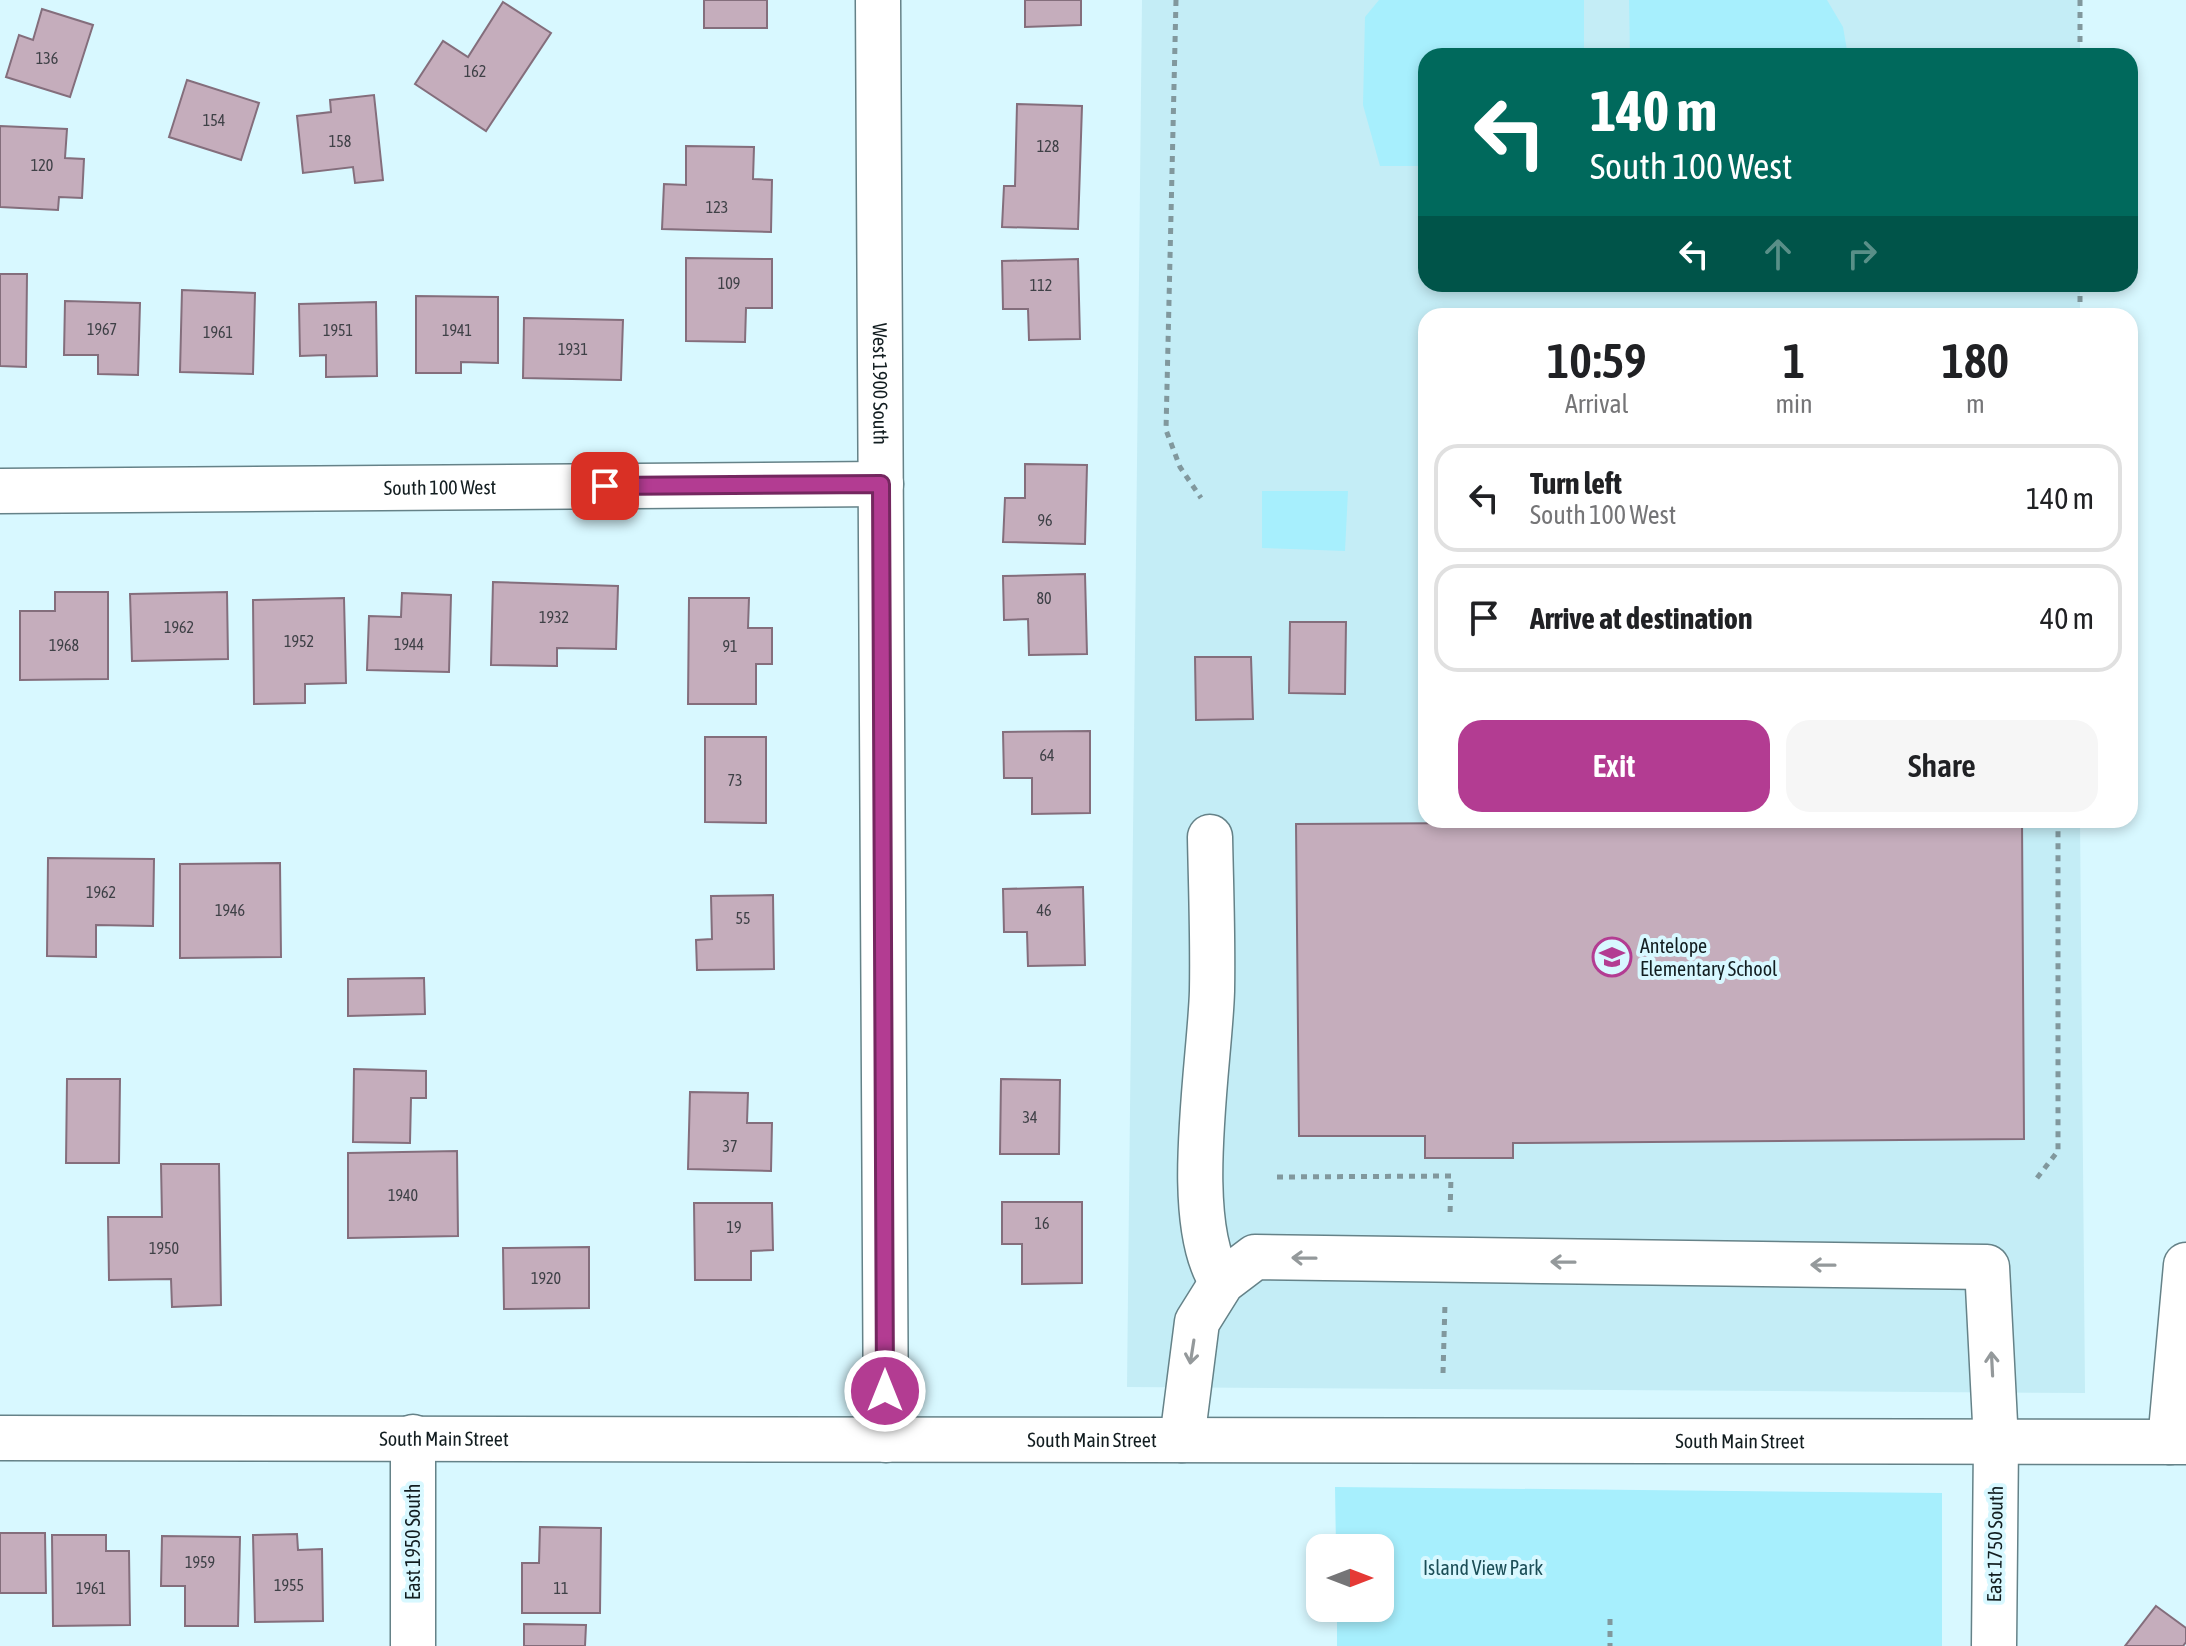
<!DOCTYPE html>
<html lang="en">
<head>
<meta charset="utf-8">
<style>
  :root { --surface:#fff; --page:#f6f6f6; --text:#202124; --muted:#757577; --line:#e0e0e0; --accent:#b33c92 }
  body { margin:0; font-family:"Asap Condensed",sans-serif; background:var(--page); color:var(--text); height:100vh; display:flex; flex-direction:column; font-size:30px; white-space:nowrap }
  * { box-sizing:border-box; margin:0 }
  p { font-size:26px; color:var(--muted) }
  .icon { flex:none; width:44px; height:44px; fill:none; stroke:currentColor; stroke-width:2; stroke-linecap:round; stroke-linejoin:round }
  .map { position:relative; flex:1; overflow:hidden }
  .details { position:absolute; left:1418px; top:308px; width:720px; height:520px; display:flex; flex-direction:column; background:var(--surface); border-radius:24px; box-shadow:0 4px 12px #0003 }
  .details>* { flex:none }
  .banner { position:absolute; left:1418px; top:48px; width:720px; height:244px; border-radius:24px; box-shadow:0 4px 12px #0003; background:#00695c; color:#fff; overflow:hidden }
  .needle { width:52px; rotate:90deg }
  .buttons { position:absolute; left:1306px; top:1534px; display:grid; gap:16px }
  .buttons a { display:grid; place-items:center; width:88px; height:88px; border-radius:16px; background:var(--surface); box-shadow:0 4px 12px #0003; font-size:40px }
  .pin { position:absolute; display:grid; place-items:center; width:68px; height:68px; color:#fff; margin:-34px; border-radius:16px; box-shadow:0 4px 12px #0006 }
  .me { position:absolute; width:88px; margin:-44px; rotate:0deg; stroke-linejoin:round; filter:drop-shadow(0 0 6px #0008) }
  .turn { display:flex; align-items:center; gap:28px; height:168px; padding:0 40px; font-size:36px }
  .turn .icon { width:104px; height:104px; stroke-width:2.5 }
  .turn b { display:block; font-size:56px; line-height:68px }
  .lanes { display:flex; align-items:center; height:76px; padding:0 40px; background:#0003; justify-content:center; gap:40px; direction:ltr }
  .lanes .off { opacity:.35 }
  .eta { display:flex; justify-content:space-evenly; align-items:center; height:136px; text-align:center }
  .eta b { font-size:48px; font-weight:600; line-height:56px }
  .cta { display:flex; gap:16px; margin-top:auto; padding:16px 40px }
  .cta a { flex:1; height:92px; border-radius:24px; background:var(--accent); color:#fff; font-size:32px; font-weight:600; line-height:92px; text-align:center }
  .cta a+a { background:var(--page); color:var(--text) }
  ul { padding:0; list-style:none }
  li { display:flex; align-items:center; gap:24px; height:108px; margin:0 16px 12px; padding:0 24px; border:4px solid var(--line); border-radius:24px }
  li div { flex:1 }
  li b { display:block; font-size:30px }
  li em { font-style:normal }
  .map>svg:first-child { display:block }
  .built { fill:#c4edf6 }
  .green { fill:#a7effd }
  .building { fill:#c5adbc; stroke:#846e7c; stroke-width:2 }
  .lines { fill:none; stroke-linecap:round; stroke-linejoin:round }
  .minor-casing { stroke:#658288; stroke-width:47 }
  .path { stroke:#81989d; stroke-width:5; stroke-dasharray:6 6; stroke-linecap:butt }
  .minor { stroke:#fff; stroke-width:44 }
  .oneway { stroke:#94999b }
  .route-casing { stroke:#74275f; stroke-width:20 }
  .route { stroke:#b33c92; stroke-width:14 }
  .labels { text-anchor:middle; stroke-width:8; stroke-linejoin:round; paint-order:stroke }
  .number-label { font-size:16px; fill:#3f4147 }
  .street-label { font-size:20px; fill:#121d20; stroke:#d8f8ff }
  .poi-label { font-size:20px; fill:#121d20; stroke:#d8f8ff; text-anchor:start }
  .park-label { font-size:20px; fill:#1b4e57; stroke:#d8f8ff }
</style>
</head>
<body>
<div class="map">
<svg width="2186" height="1646" viewBox="0 0 2186 1646">
  <rect width="100%" height="100%" fill="#d8f8ff"/>
  <path class="built" d="M1142 0H2080V56H1426V284H2080V316H1426V820H2080L2085 1393 1127 1387Z"/>
  <g class="green">
    <path d="M1379 0H1584V56H1426V166H1380L1363 105 1365 17Z"/>
    <path d="M1629 0H1827L1843 27 1848 56H1630Z"/>
    <path d="M1262 491H1348L1345 551 1262 548Z"/>
    <path d="M1335 1487 1942 1493V1646H1337V1608H1380V1548H1336Z"/>
  </g>
  <g class="building">
    <rect x="704" y="0" width="63" height="28"/>
    <path d="M1025 0H1081V25L1025 27Z"/>
    <path d="M503 2 551 33 486 131 415 84 443 41 468 57Z"/>
    <path d="M42 9 93 25 70 97 6 77 19 35 33 40Z"/>
    <path d="M187 80 259 103 241 160 169 137Z"/>
    <path d="M374 95 383 180 355 183 353 167 303 173 297 116 331 112 330 100Z"/>
    <path d="M1017 104 1082 106 1078 229 1002 227 1004 186H1015Z"/>
    <path d="M0 126 67 129 65 158 84 159 82 198 59 197 58 210 0 207Z"/>
    <path d="M686 146 754 147 753 179 772 180 771 232 662 229 664 184 686 185Z"/>
    <path d="M686 258 772 259V308H746L745 342 686 341Z"/>
    <path d="M1078 259 1080 339 1029 340 1028 309H1003L1002 261Z"/>
    <path d="M0 274H27L26 367 0 366Z"/>
    <path d="M182 290 255 293 253 374 180 372Z"/>
    <path d="M416 296 498 297V363L461 362V373H416Z"/>
    <path d="M65 301 140 303 138 375 98 374V355H64Z"/>
    <path d="M376 302 377 376 326 377V355L300 356 299 304Z"/>
    <path d="M524 318 623 320 621 380 523 378Z"/>
    <path d="M1025 464 1087 465 1085 544 1003 542 1005 498H1025Z"/>
    <path d="M1085 574 1087 654 1029 655 1028 619 1004 620 1003 576Z"/>
    <path d="M493 582 618 586 616 649 557 648V666L491 665Z"/>
    <path d="M55 592H108V679L20 680V611H55Z"/>
    <path d="M227 592 228 659 132 661 130 594Z"/>
    <path d="M402 593 451 595 449 672 367 670 369 616 401 617Z"/>
    <path d="M344 598 346 683 305 684V703L254 704 253 600Z"/>
    <path d="M689 598H749L748 628H772V664H756V704H688Z"/>
    <path d="M1290 622H1346L1345 694 1289 693Z"/>
    <path d="M1195 657H1251L1253 719 1196 720Z"/>
    <path d="M1090 731V813L1032 814V778H1004L1003 732Z"/>
    <path d="M705 737H766V823L705 822Z"/>
    <path d="M2022 820 2024 1139 1513 1143V1158H1425V1136H1299L1296 824Z"/>
    <path d="M48 858 154 859 153 926 96 925V957L47 956Z"/>
    <path d="M280 863 281 957 180 958V864Z"/>
    <path d="M1083 887 1085 965 1028 966 1027 932H1004L1003 889Z"/>
    <path d="M773 895 774 969 697 970 696 940 712 939 711 896Z"/>
    <path d="M424 978 425 1014 348 1016V979Z"/>
    <path d="M354 1069 426 1071V1098H411L410 1143 353 1142Z"/>
    <path d="M67 1079H120L119 1163H66Z"/>
    <path d="M1001 1079 1060 1080 1059 1154H1000Z"/>
    <path d="M690 1092 748 1093 747 1123H772L771 1171 688 1169Z"/>
    <path d="M457 1151 458 1236 348 1238V1153Z"/>
    <path d="M161 1164H219L221 1305 172 1307 171 1279 109 1280 108 1217H162Z"/>
    <path d="M1002 1202H1082V1283L1022 1284V1244H1002Z"/>
    <path d="M694 1203H772L773 1250 751 1251V1280H695Z"/>
    <path d="M589 1247V1308L504 1309 503 1248Z"/>
    <path d="M540 1527 601 1528 600 1613H522V1563H539Z"/>
    <path d="M0 1533H45L46 1593H0Z"/>
    <path d="M297 1534 298 1550 322 1549 323 1621 255 1622 253 1535Z"/>
    <path d="M52 1535H106V1551H129L130 1625 53 1626Z"/>
    <path d="M162 1536 240 1537 238 1626H185V1586H161Z"/>
    <path d="M2156 1606 2186 1628V1642L2183 1646H2125Z"/>
    <path d="M524 1624 586 1625 585 1646H524Z"/>
  </g>
  <g class="lines">
    <g class="minor-casing">
      <g id="minor">
        <path id="s1" d="M878 0 886 1440"/>
        <path id="s2" d="M0 491 881 484"/>
        <path d="M1210 837C1211 888 1213 939 1212 991 1210 1064 1181 1223 1222 1282"/>
        <path d="M413 1437V1646"/>
        <path id="s3" d="M0 1438 2186 1442"/>
        <path d="M1182 1440 1197 1322 1222 1282 1255 1257 1987 1267 1996 1442 1994 1646"/>
        <path d="M2170 1442 2186 1265"/>
      </g>
    </g>
    <g class="path">
      <path d="M1176 0 1166 430 1180 467 1201 498"/>
      <path d="M2080 0V56"/>
      <path d="M2080 284V316"/>
      <path d="M1277 1177 1451 1176 1450 1216"/>
      <path d="M2037 1178 2058 1151V820"/>
      <path d="M1443 1373 1445 1303"/>
      <path d="M1610 1619V1646"/>
    </g>
    <use href="#minor" class="minor"/>
  </g>
  <defs><path id="oneway-shaft" d="M-6 0H5M1.5-3L5.5 0L1.5 3" fill="none" stroke-width="1.6" stroke-linecap="round" stroke-linejoin="round" transform="scale(2)"/></defs>
  <g class="oneway">
    <use href="#oneway-shaft" transform="translate(1304 1258) rotate(-179)"/>
    <use href="#oneway-shaft" transform="translate(1563 1262) rotate(-179)"/>
    <use href="#oneway-shaft" transform="translate(1823 1265) rotate(-179)"/>
    <use href="#oneway-shaft" transform="translate(1192 1352) rotate(99)"/>
    <use href="#oneway-shaft" transform="translate(1992 1364) rotate(-93)"/>
  </g>
  <g class="lines">
    <g class="route-casing">
      <path id="route" d="M605 486 881 484 885 1391"/>
    </g>
    <use href="#route" class="route"/>
  </g>
  <defs>
    <g id="school-ring" transform="scale(2)"><circle r="9.5" fill="#d8f8ff" stroke="#b33c92" stroke-width="1.5"/><path d="M0-5L7-2L0 1L-7-2ZM-4 1L0 2.5L4 1V4Q0 6-4 4Z" fill="#b33c92"/></g>
  </defs>
  <g fill-rule="evenodd">
    <use href="#school-ring" x="1612" y="957"/>
  </g>
  <g class="labels">
    <g class="number-label">
      <text x="47" y="64">136</text>
      <text x="475" y="77">162</text>
      <text x="214" y="126">154</text>
      <text x="340" y="147">158</text>
      <text x="1048" y="152">128</text>
      <text x="42" y="171">120</text>
      <text x="717" y="213">123</text>
      <text x="729" y="289">109</text>
      <text x="1041" y="291">112</text>
      <text x="102" y="335">1967</text>
      <text x="338" y="336">1951</text>
      <text x="457" y="336">1941</text>
      <text x="218" y="338">1961</text>
      <text x="573" y="355">1931</text>
      <text x="1045" y="526">96</text>
      <text x="1044" y="604">80</text>
      <text x="554" y="623">1932</text>
      <text x="179" y="633">1962</text>
      <text x="299" y="647">1952</text>
      <text x="409" y="650">1944</text>
      <text x="64" y="651">1968</text>
      <text x="730" y="652">91</text>
      <text x="1047" y="761">64</text>
      <text x="735" y="786">73</text>
      <text x="101" y="898">1962</text>
      <text x="230" y="916">1946</text>
      <text x="1044" y="916">46</text>
      <text x="743" y="924">55</text>
      <text x="1030" y="1123">34</text>
      <text x="730" y="1152">37</text>
      <text x="403" y="1201">1940</text>
      <text x="1042" y="1229">16</text>
      <text x="734" y="1233">19</text>
      <text x="164" y="1254">1950</text>
      <text x="546" y="1284">1920</text>
      <text x="200" y="1568">1959</text>
      <text x="289" y="1591">1955</text>
      <text x="91" y="1594">1961</text>
      <text x="561" y="1594">11</text>
    </g>
    <g class="street-label">
      <text dy="7" stroke="none"><textPath href="#s1" startOffset="384">West 1900 South</textPath></text>
      <text dy="7" stroke="none"><textPath href="#s2" startOffset="440">South 100 West</textPath></text>
      <text dy="7" stroke="none"><textPath href="#s3" startOffset="444">South Main Street</textPath></text>
      <text dy="7" stroke="none"><textPath href="#s3" startOffset="1092">South Main Street</textPath></text>
      <text dy="7" stroke="none"><textPath href="#s3" startOffset="1740">South Main Street</textPath></text>
      <text transform="translate(413 1542) rotate(-90)" y="7">East 1950 South</text>
      <text transform="translate(1995 1544) rotate(-89)" y="7">East 1750 South</text>
    </g>
    <g class="poi-label">
      <text x="1640" y="953">Antelope<tspan x="1640" dy="23">Elementary School</tspan></text>
    </g>
    <g class="park-label">
      <text x="1483" y="1575">Island View Park</text>
    </g>
  </g>
</svg>
<div class="buttons">
<a><svg class="needle" viewBox="-14 -14 28 28"><path d="M0-13l5 13h-10z" fill="#e53935"/><path d="M0 13l5-13h-10z" fill="#757577"/></svg></a>
</div>
<div class="pin" style="left:605px;top:486px;background:#d93025"><svg class="icon" aria-label="arrive" viewBox="0 0 24 24"><path d="M6 21V4h12l-3 4 3 4H6"/></svg></div>
<svg class="me" style="left:885px;top:1391px" viewBox="-20 -20 40 40"><circle r="17" fill="#b33c92" stroke="#fff" stroke-width="3"/><path d="M0-11L8 9 0 5-8 9z" fill="#fff"/></svg>
<div class="banner">
<div class="turn"><svg class="icon" aria-label="left" viewBox="0 0 24 24"><path d="M17 20v-9H6M10 6l-5 5 5 5"/></svg><div><b>140 m</b>South 100 West</div></div>
<div class="lanes"><svg class="icon" aria-label="left" viewBox="0 0 24 24"><path d="M17 20v-9H6M10 6l-5 5 5 5"/></svg><svg class="icon off" aria-label="ahead" viewBox="0 0 24 24"><path d="M12 20V5M6 11l6-6 6 6"/></svg><svg class="icon off" aria-label="right" viewBox="0 0 24 24"><path d="M7 20v-9h11M14 6l5 5-5 5"/></svg></div>
</div>
<section class="details">
<div class="eta">
<div><b>10:59</b><p>Arrival</p></div>
<div><b>1</b><p>min</p></div>
<div><b>180</b><p>m</p></div>
</div>
<ul>
<li><svg class="icon" aria-label="left" viewBox="0 0 24 24"><path d="M17 20v-9H6M10 6l-5 5 5 5"/></svg><div><b>Turn left</b><p>South 100 West</p></div><em>140 m</em></li>
<li><svg class="icon" aria-label="arrive" viewBox="0 0 24 24"><path d="M6 21V4h12l-3 4 3 4H6"/></svg><div><b>Arrive at destination</b></div><em>40 m</em></li>
</ul>
<div class="cta"><a>Exit</a><a>Share</a></div>
</section>
</div>
</body>
</html>
